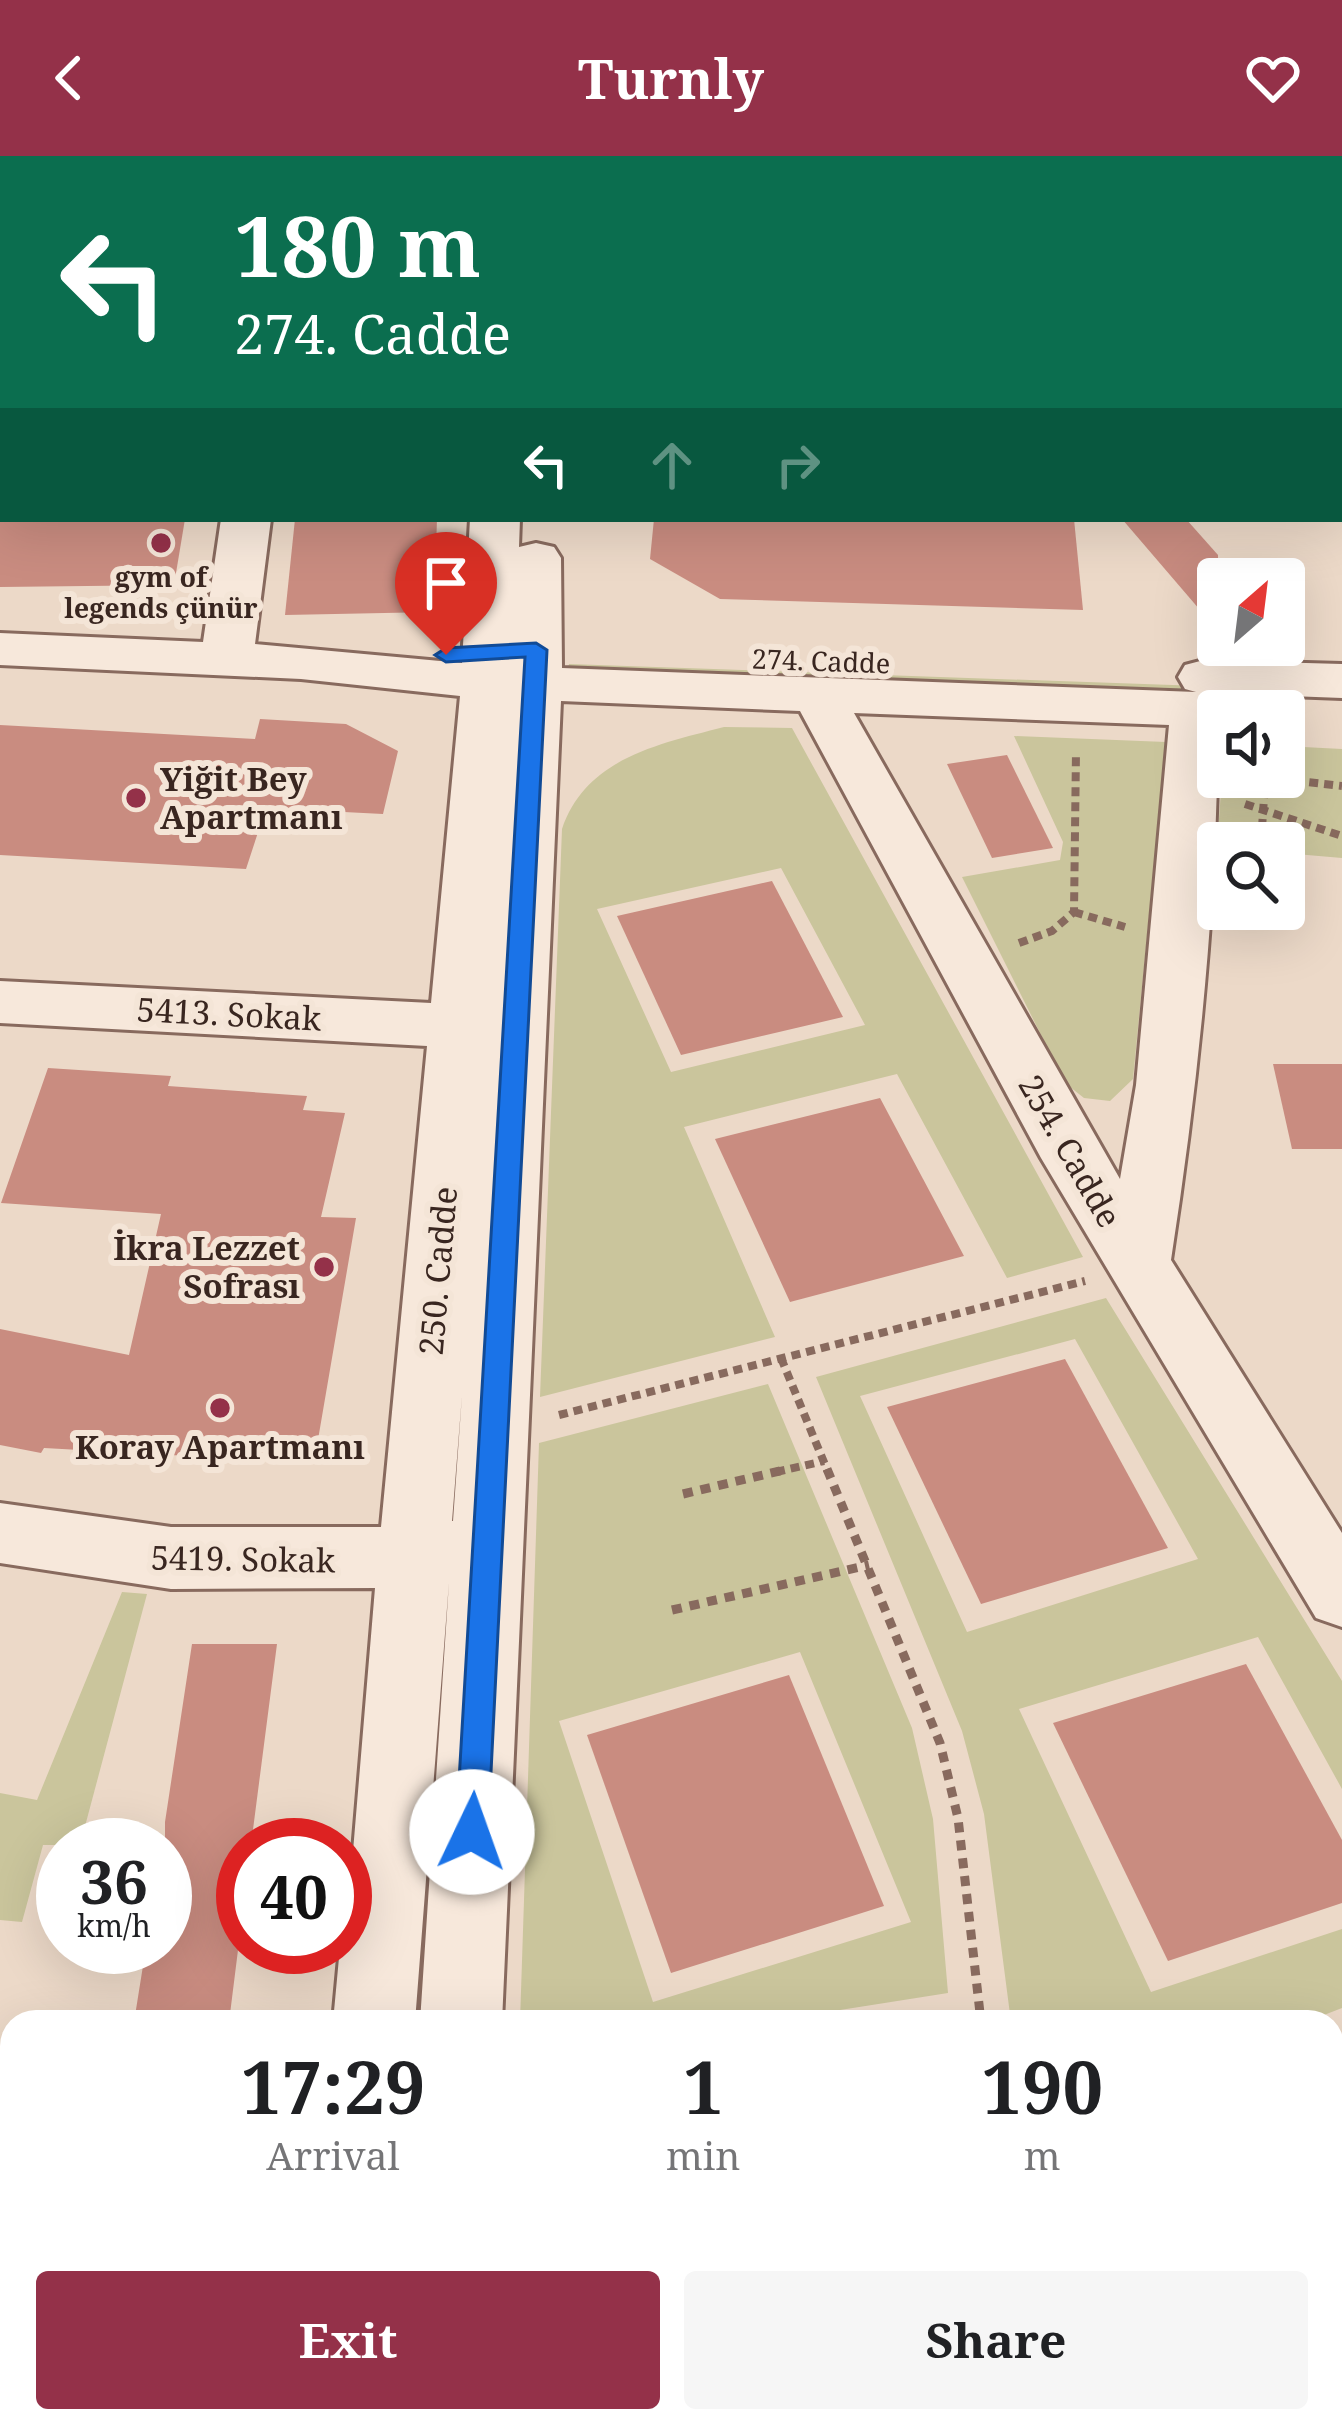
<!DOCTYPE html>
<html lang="en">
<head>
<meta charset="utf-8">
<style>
  :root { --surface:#fff; --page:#f6f6f6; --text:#202124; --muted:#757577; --accent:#943149 }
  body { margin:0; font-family:"Noto Serif",serif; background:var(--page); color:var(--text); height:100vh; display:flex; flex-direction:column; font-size:45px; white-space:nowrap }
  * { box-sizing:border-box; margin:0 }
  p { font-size:39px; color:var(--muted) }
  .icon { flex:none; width:66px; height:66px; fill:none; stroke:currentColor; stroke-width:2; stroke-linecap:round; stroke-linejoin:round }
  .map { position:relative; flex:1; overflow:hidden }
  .sheet { position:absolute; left:0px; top:1854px; width:1344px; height:423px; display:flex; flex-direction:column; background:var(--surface); border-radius:36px 36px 0 0; box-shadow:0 12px 48px #0002 }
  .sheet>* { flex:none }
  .banner { position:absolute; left:0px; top:0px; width:1344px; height:366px; box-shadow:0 12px 48px #0002; background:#0b6e4f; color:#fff; overflow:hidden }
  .needle { width:78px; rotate:28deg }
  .fabs { position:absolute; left:1197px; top:402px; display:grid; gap:24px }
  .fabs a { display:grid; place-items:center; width:108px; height:108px; border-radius:12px; background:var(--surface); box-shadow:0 12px 48px #0002; font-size:60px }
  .speed { position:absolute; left:36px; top:1662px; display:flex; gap:24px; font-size:60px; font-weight:700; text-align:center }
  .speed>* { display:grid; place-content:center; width:156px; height:156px; border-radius:50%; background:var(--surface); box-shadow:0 12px 48px #0002; line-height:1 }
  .speed small { font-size:30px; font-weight:400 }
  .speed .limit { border:18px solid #d22; background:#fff; color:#111 }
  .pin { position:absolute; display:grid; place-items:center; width:102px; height:102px; color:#fff; margin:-123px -51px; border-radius:50% 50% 50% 0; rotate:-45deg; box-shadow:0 0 12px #0007 }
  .pin .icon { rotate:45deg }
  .me { position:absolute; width:132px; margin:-66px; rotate:3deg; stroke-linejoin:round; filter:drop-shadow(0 0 9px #0008) }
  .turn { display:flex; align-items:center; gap:42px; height:252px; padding:0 36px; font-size:54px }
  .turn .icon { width:156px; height:156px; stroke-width:2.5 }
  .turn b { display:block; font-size:84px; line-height:102px }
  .lanes { display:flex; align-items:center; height:114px; padding:0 36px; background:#0003; justify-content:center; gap:60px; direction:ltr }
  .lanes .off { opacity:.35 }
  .eta { display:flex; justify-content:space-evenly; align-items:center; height:204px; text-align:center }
  .eta b { font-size:72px; font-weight:700; line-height:84px }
  .action { display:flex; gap:24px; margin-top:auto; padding:24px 36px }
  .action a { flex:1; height:138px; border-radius:12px; background:var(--accent); color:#fff; font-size:48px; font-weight:700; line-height:138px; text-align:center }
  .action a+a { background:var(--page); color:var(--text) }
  header { display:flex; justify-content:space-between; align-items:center; height:156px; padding:0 36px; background:var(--accent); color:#fff; font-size:54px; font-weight:700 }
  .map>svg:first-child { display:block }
  .green { fill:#cac59c; fill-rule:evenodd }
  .building { fill:#c98c80 }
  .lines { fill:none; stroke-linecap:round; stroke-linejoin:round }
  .minor-casing { stroke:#886a5e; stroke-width:6 }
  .path-far1 { stroke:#886a5e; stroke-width:8; stroke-dasharray:9 6; stroke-linecap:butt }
  .path { stroke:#886a5e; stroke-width:9; stroke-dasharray:10 8; stroke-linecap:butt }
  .minor { fill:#f7e8db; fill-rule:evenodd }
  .route { fill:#1a73e8; stroke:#114b97; stroke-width:3 }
  .poi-dot { fill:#943149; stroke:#f4e5d7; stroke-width:4.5 }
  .labels { text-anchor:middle; stroke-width:12; stroke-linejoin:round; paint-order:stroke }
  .far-poi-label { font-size:27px; font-weight:bold; fill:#392620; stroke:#f4e5d7 }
  .far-street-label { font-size:27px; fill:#392620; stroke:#f4e5d7 }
  .poi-label { font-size:33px; font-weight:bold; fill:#392620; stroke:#f4e5d7; text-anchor:start }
  .street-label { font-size:33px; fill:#392620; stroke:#f4e5d7 }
</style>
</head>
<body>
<header><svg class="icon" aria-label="back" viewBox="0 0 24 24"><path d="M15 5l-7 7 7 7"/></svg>Turnly<svg class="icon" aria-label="heart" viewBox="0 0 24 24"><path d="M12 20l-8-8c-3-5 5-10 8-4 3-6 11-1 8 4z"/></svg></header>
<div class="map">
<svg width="1342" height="2276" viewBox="0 0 1342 2276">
  <rect width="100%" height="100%" fill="#ecd9c8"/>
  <g class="green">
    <path d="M569 508 1342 535V544L567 519Z"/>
    <path d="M724 571 792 572 1083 1101 1007 1122 897 918 684 971 775 1181 540 1241 562 673C586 602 659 588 724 571ZM781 712 865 869 671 916 597 753Z"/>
    <path d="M1014 580 1166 586 1133 923 1110 945 1084 942 1065 927 962 721 1060 704 1063 686Z"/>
    <path d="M1284 590 1342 593V702L1284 697V687L1217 691 1222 621H1284Z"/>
    <path d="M1106 1142 1342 1525V1633L1258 1481 1019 1553 1151 1836 1342 1773V1852L1306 1866H1011L984 1658 962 1575 816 1221ZM1075 1183 1198 1403 967 1476 860 1240Z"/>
    <path d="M768 1228 912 1572 933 1663 948 1837 764 1866H520L539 1287ZM800 1496 911 1766 653 1846 559 1565Z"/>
    <path d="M122 1436 147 1438 80 1689H43L22 1766 0 1764V1637L37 1644Z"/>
  </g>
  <g class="building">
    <path d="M0 363H185L174 429 0 431Z"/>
    <path d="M295 363H437L434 456 285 459Z"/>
    <path d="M654 363H1074L1083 454 720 443 650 403Z"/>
    <path d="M1122 363H1186L1218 399V475Z"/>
    <path d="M260 563 346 568 398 595 383 658 266 652 246 713 0 699V569L255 583Z"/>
    <path d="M1007 599 1053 692 992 702 947 608Z"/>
    <path d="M772 725 843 861 681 899 617 760Z"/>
    <path d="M1273 908H1342V993H1292Z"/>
    <path d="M48 912 171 920 168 930 307 940 303 954 345 957 321 1061 356 1062 314 1307 44 1292 41 1297 0 1289V1173L129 1199 161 1058 1 1047Z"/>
    <path d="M880 942 964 1100 790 1146 715 983Z"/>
    <path d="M1065 1203 1168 1392 981 1448 887 1251Z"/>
    <path d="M192 1488H277L251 1689H243V1754L229 1866H134L146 1791H165V1666Z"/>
    <path d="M1246 1508 1342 1684V1747L1168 1805 1053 1567Z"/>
    <path d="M789 1519 884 1750 671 1817 587 1579Z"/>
  </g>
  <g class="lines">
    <g class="minor-casing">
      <g id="minor">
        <rect x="270" y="0" width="42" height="3"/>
        <path d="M461 0H503L504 3H462Z"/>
        <rect x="1078" y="0" width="42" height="3"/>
        <rect x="1341" y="134" width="1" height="26"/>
        <rect x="0" y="226" width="3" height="28"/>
        <rect x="1341" y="259" width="1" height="28"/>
        <path d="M221 363H271L255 488 462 507 470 363H520L519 391 536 387 554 391 561 402 562 512 1196 536 1185 533 1178 521 1185 509 1204 504 1342 508V542L1263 539 1277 543 1285 555 1284 556 1218 555C1218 738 1199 922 1171 1104L1342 1377V1471L1316 1462 1041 1002 800 555 561 545 502 1866H420L449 1426 415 1866H333L340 1791H345L375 1432 171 1433 0 1407V1347L171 1371H381L427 890 0 867V825L431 847 460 540 301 523 0 509V477L203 486ZM854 557 1169 569 1136 929 1120 1023ZM462 1239 453 1365H452Z"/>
        <path d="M296 2265H386L385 2276H295Z"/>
        <rect x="394" y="2265" width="90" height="11"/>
      </g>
    </g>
    <g class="path-far1">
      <path d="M1245 648 1342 680"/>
      <path d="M1261 687 1265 627 1282 623 1342 630"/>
      <path d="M1262 753V768"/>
      <path d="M1074 756 1125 771"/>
      <path d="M1019 787 1052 775 1074 756 1076 596"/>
      <path d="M781 1202 828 1316"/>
      <path d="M559 1259 1085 1125"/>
      <path d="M776 1316 824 1305"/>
    </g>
    <g class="path">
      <path d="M827 1313 940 1587 958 1662 981 1866"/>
      <path d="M683 1338 788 1313"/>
      <path d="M672 1454 869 1409"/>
      <path d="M1038 2265 1040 2276"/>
    </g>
    <use href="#minor" class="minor"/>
  </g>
  <path class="route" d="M536 487 547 494 488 1676 483 1687 472 1691 460 1687 456 1676 525 501 446 506 435 499 446 492Z"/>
  <g class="poi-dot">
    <circle cx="161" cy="387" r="12"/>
    <circle cx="136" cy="642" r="12"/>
    <circle cx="324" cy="1111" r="12"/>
    <circle cx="220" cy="1252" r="12"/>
  </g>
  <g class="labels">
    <g class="far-poi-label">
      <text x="161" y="431">gym of<tspan x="161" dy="31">legends çünür</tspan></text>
    </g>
    <g class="far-street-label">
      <text transform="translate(821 506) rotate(2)" y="9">274. Cadde</text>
    </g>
    <g class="poi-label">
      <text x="160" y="635">Yiğit Bey<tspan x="160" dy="38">Apartmanı</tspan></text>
      <text x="300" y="1104" text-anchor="end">İkra Lezzet<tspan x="300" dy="38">Sofrası</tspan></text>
      <text x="220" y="1303" text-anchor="middle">Koray Apartmanı</text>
    </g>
    <g class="street-label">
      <text transform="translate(229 858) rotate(3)" y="12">5413. Sokak</text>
      <text transform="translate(1070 995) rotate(60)" y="12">254. Cadde</text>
      <text transform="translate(438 1115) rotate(-85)" y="12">250. Cadde</text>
      <text transform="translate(243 1403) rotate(1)" y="12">5419. Sokak</text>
    </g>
  </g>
</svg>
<div class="fabs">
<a><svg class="needle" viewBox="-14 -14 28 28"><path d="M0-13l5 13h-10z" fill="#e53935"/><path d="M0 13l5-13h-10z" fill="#757577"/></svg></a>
<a><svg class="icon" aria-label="sound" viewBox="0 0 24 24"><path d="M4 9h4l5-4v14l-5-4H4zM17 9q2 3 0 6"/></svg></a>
<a><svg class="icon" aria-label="search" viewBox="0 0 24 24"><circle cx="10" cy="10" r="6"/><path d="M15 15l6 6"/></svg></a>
</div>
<div class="speed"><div>36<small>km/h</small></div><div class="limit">40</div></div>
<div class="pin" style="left:446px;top:499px;background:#d93025"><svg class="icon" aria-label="arrive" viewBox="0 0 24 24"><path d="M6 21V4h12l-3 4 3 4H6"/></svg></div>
<svg class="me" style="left:472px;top:1676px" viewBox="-20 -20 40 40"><circle r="19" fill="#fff"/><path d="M0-13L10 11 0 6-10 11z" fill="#1a73e8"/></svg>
<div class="banner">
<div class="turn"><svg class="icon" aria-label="left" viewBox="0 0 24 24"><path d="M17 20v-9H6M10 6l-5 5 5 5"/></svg><div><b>180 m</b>274. Cadde</div></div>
<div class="lanes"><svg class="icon" aria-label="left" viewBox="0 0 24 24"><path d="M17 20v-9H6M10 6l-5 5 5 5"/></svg><svg class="icon off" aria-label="ahead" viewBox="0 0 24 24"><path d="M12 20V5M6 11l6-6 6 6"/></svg><svg class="icon off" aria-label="right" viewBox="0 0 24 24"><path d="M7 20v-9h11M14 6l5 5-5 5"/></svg></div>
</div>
<section class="sheet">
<div class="eta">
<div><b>17:29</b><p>Arrival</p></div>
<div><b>1</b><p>min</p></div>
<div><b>190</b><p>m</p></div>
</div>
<div class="action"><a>Exit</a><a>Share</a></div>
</section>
</div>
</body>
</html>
